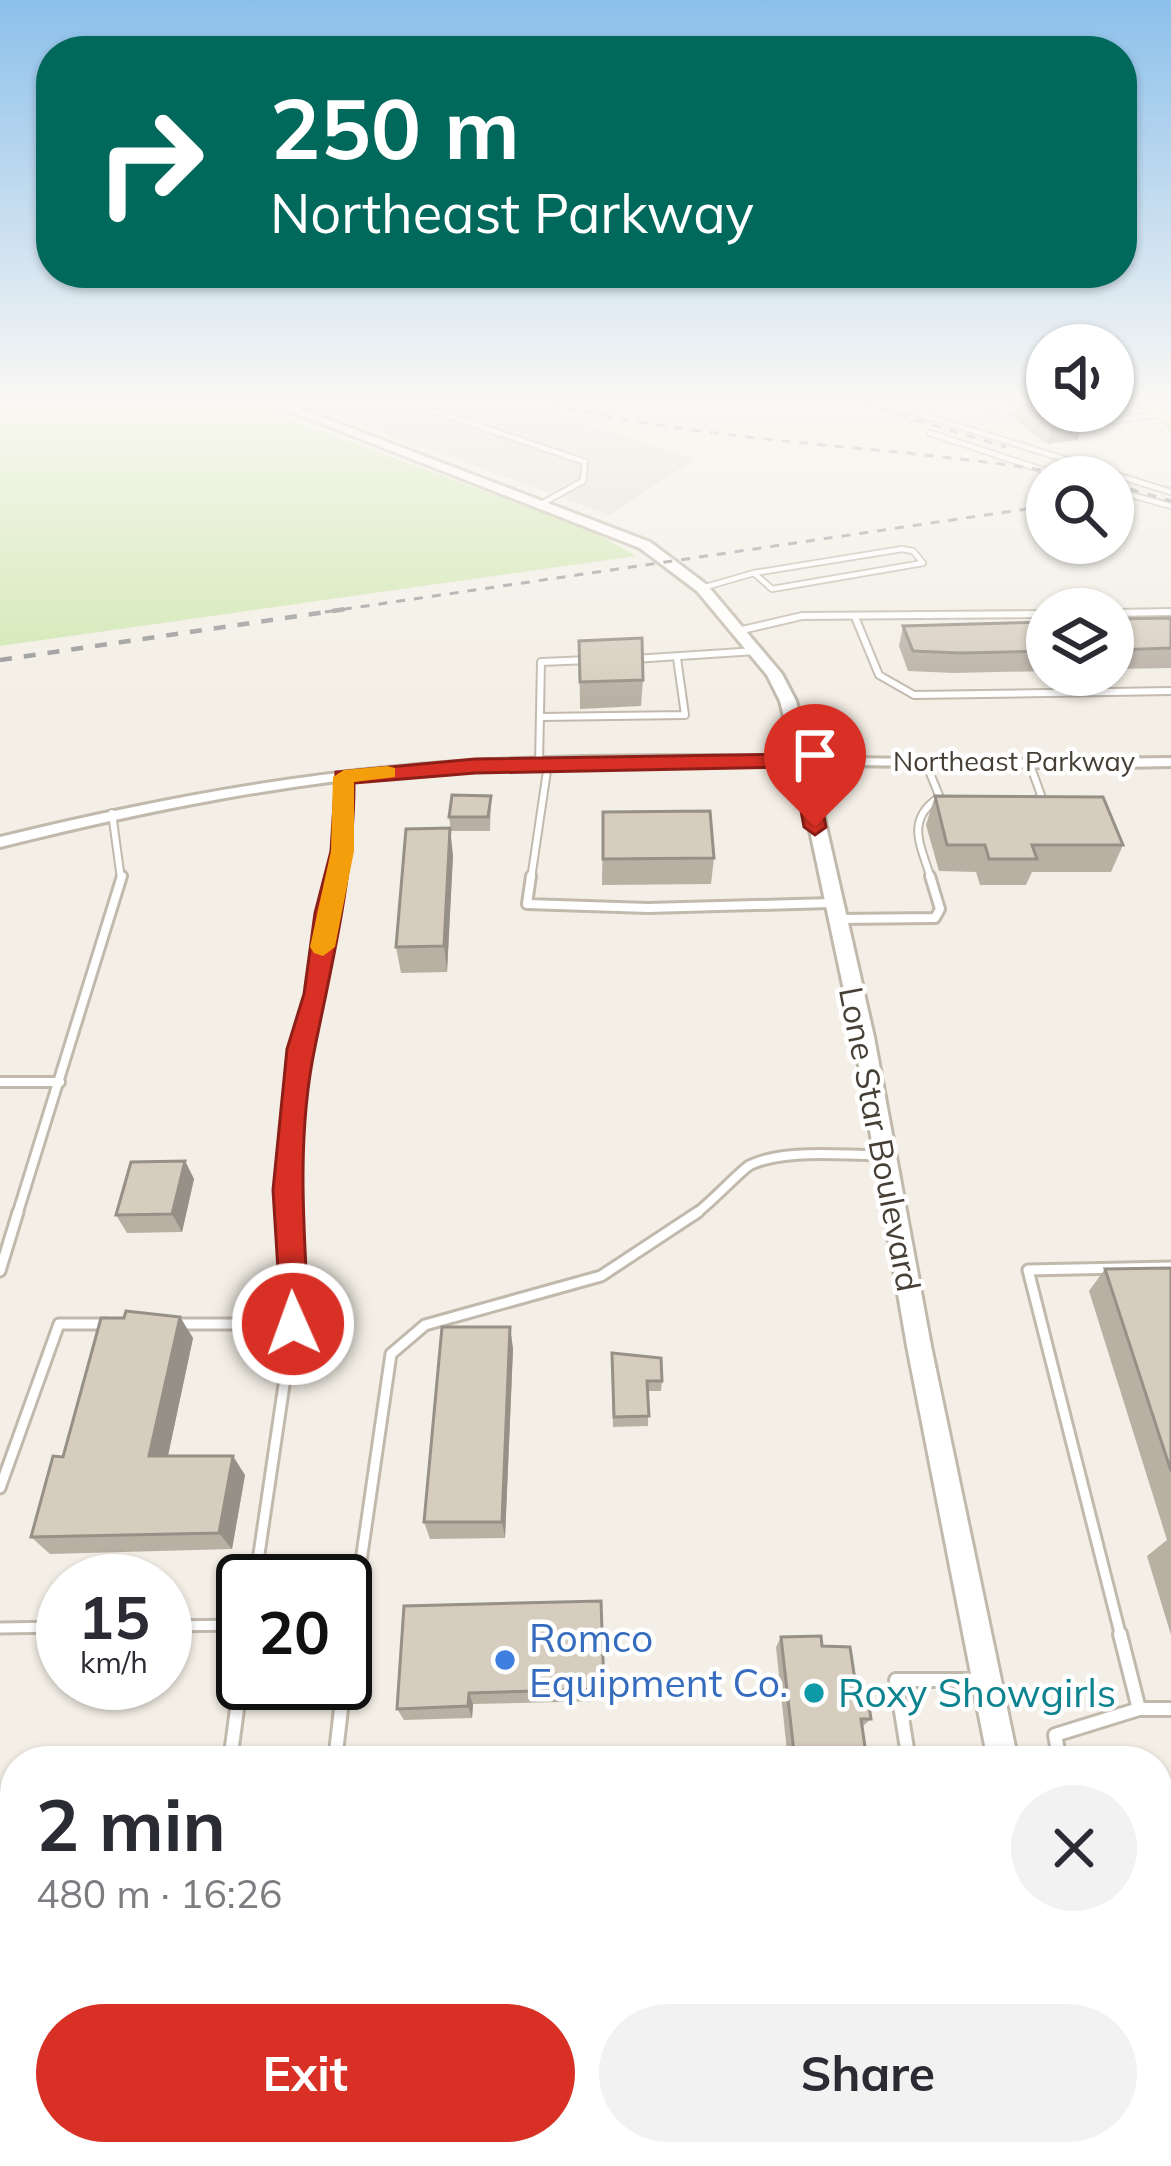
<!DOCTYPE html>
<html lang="en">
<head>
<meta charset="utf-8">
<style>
  :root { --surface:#fff; --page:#f2f2f3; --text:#2b2b33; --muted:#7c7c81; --accent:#d93025 }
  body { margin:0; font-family:Mulish,sans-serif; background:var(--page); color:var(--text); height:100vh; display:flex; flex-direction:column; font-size:45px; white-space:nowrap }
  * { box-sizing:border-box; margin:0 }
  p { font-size:39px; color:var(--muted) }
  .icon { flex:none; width:66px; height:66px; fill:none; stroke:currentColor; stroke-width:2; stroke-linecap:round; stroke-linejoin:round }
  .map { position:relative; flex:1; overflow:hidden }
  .details { position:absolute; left:0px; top:1746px; width:1173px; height:420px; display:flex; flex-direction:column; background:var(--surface); border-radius:48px 48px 0 0; box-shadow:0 3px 9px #0004 }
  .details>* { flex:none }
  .guide { position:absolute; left:36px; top:36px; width:1101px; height:252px; border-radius:48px; box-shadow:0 3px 9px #0004; background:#00695c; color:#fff; overflow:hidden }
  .controls { position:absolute; left:1026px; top:324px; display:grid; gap:24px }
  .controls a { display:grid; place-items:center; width:108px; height:108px; border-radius:50%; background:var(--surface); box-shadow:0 3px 9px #0004; font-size:60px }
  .speed { position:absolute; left:36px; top:1554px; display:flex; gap:24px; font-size:60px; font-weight:700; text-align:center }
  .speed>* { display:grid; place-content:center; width:156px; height:156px; border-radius:50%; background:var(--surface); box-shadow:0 3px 9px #0004; line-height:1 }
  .speed small { font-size:30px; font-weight:400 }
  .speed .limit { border:6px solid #111; border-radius:18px; background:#fff; color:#111 }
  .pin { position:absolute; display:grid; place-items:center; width:102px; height:102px; color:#fff; margin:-123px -51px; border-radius:50% 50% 50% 0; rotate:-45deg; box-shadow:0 0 12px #0007 }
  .pin .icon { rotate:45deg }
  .me { position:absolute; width:132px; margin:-66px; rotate:358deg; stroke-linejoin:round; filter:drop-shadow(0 0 9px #0008) }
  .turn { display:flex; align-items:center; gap:42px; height:252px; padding:0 36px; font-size:54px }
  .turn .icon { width:156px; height:156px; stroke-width:2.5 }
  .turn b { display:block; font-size:84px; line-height:102px }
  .round { display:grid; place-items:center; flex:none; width:126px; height:126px; border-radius:63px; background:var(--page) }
  .head { display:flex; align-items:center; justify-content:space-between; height:204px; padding:0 36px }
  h1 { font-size:72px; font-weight:700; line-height:90px }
  .primary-button { display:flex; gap:24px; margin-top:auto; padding:24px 36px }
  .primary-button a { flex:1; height:138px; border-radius:72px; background:var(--accent); color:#fff; font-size:48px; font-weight:700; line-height:138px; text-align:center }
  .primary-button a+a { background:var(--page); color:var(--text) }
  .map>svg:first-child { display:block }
  .industrial { fill:#e5e0db }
  .green { fill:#cfe7af }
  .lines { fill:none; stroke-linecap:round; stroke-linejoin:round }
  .service-far4-casing { stroke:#c1b9ac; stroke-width:8 }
  .service-far3-casing { stroke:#c1b9ac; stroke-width:10 }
  .service-far2-casing { stroke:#c1b9ac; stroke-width:14 }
  .service-far1-casing { stroke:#c1b9ac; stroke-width:15 }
  .service-casing { stroke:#c1b9ac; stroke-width:18 }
  .minor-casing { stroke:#c1b9ac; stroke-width:6 }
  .tertiary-casing { stroke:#c1b9ac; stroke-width:6 }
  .secondary-casing { stroke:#d3c296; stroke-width:6 }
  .motorway-casing { stroke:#dc9c37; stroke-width:6 }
  .service-far4 { stroke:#fff; stroke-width:4.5 }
  .service-far3 { stroke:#fff; stroke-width:6 }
  .service-far2 { stroke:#fff; stroke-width:8 }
  .service-far1 { stroke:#fff; stroke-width:9 }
  .service { stroke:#fff; stroke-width:12 }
  .minor { fill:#fff; fill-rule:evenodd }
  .tertiary { fill:#fff; fill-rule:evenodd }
  .secondary { fill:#feefc5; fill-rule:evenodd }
  .motorway { fill:#fdc867; fill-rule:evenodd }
  .rail-far1 { stroke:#959595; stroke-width:3; stroke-dasharray:9 9; stroke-linecap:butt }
  .rail { stroke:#959595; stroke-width:4.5; stroke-dasharray:12 12; stroke-linecap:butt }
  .wall { fill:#b9b0a4 }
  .shaded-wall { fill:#969086 }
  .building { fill:#d7cdbf; stroke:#969086; stroke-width:3 }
  .route { fill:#d93025; stroke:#8d1f18; stroke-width:3 }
  .slow { fill:#f59e0b }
  .shop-dot { fill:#3f7fe0; stroke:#fff; stroke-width:4.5 }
  .culture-dot { fill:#0f9aa8; stroke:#fff; stroke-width:4.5 }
  .labels { text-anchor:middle; stroke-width:9; stroke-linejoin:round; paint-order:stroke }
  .far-street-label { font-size:27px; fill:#463f35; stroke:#fff }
  .street-label { font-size:33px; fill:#463f35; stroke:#fff }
  .near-shop-label { font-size:39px; fill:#366cbe; stroke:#fff; text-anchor:start }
  .near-culture-label { font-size:39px; fill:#0d838f; stroke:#fff; text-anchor:start }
</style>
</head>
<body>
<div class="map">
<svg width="1171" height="2166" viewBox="0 0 1171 2166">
  <rect width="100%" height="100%" fill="#f3efe6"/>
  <path class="industrial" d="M290 399H511L694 459 610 515Z"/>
  <g class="green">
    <path d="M0 399H233L588 529 636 556 0 646Z"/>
    <path d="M15 2033V2133H0V2033Z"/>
  </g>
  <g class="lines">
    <g class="service-far4-casing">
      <g id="service-far4">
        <path d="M399 399 585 462 583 481 543 503"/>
        <path d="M871 399 1171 492"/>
        <path d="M972 399 984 407 1022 412"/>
        <path d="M1145 403 1158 399"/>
        <path d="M1113 409 1125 419 1160 414"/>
        <path d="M1060 411 1084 425 1125 419"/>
        <path d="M930 433 1064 477"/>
        <path d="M1113 490 1171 506"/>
        <path d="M902 549 913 551 923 563 772 589 754 573Z"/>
        <path d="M702 588 754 573"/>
        <path d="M1160 612H1171"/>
      </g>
    </g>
    <g class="service-far3-casing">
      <g id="service-far3">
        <path d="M1113 613 1171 612"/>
        <path d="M855 617 879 675 914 695 1171 691"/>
        <path d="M742 630 802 616 1047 614"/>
        <path d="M634 659 756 651"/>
        <path d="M540 717 685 715 677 658"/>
        <path d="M925 761 941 800"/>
        <path d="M1029 762 1041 795 1033 803"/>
        <path d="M539 764 541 662 589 660"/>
        <path d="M112 813 121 879"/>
        <path d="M336 879 343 851V777"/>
        <path d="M531 879 548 764"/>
        <path d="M931 879C921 845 905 821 938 798"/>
      </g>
    </g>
    <g class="service-far2-casing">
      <g id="service-far2">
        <path d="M531 876 527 904 648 908 831 903"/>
        <path d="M838 919 935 918 940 909 930 876"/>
        <path d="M0 1082H60"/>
        <path d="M17 1215 122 876"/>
        <path d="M289 1215 301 1049 317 995 337 876"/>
        <path d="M694 1215C711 1203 740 1171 750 1165 786 1148 844 1156 883 1155"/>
      </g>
    </g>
    <g class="service-far1-casing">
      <g id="service-far1">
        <path d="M289 1212 293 1324"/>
        <path d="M0 1271 18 1212"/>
        <path d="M176 1324H293L255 1581"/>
        <path d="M0 1488 59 1324H107"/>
        <path d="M165 1626 243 1625"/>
        <path d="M0 1628 63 1627"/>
        <path d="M350 1637 391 1354 425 1325 601 1276 698 1212"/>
        <path d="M1121 1637 1028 1270 1171 1267"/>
      </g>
    </g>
    <g class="service-casing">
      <g id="service">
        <path d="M345 1671 350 1634"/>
        <path d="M1139 1709H1171"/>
        <path d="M230 1761 243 1665"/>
        <path d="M335 1761 344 1683"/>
        <path d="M909 1761 896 1680H979"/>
        <path d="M1060 1761 1055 1735 1139 1709 1120 1634"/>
      </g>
    </g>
    <g class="minor-casing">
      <path id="minor" d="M714 756 989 760 1171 758V766C928 772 684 754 441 771 291 781 145 811 0 847V837C127 806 256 780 386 768 495 757 605 756 714 756Z"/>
    </g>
    <g class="tertiary-casing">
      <path id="tertiary" d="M259 399H274L650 542 707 585 782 674 796 701 811 760 874 1037 931 1346 1018 1761H988L907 1346 854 1037 795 760 780 701 767 675 697 591 640 548Z"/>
    </g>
    <g class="secondary-casing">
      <g id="secondary">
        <path d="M1133 399H1146L1171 417V426Z"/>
        <path d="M1171 1956V1990L1158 1991V1957Z"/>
        <path d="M15 1990V2024L0 2025V1991Z"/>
      </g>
    </g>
    <g class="motorway-casing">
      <g id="motorway">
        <path d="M1171 2110V2160L1158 2163 1140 2156 1138 2151H1158V2113Z"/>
        <path d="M1003 2151H1121L1114 2166H997Z"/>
      </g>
    </g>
    <use href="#service-far4" class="service-far4"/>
    <use href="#service-far3" class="service-far3"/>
    <use href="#service-far2" class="service-far2"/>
    <use href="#service-far1" class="service-far1"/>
    <use href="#service" class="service"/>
    <use href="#minor" class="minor"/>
    <use href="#tertiary" class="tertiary"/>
    <use href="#secondary" class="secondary"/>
    <use href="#motorway" class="motorway"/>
    <g class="rail-far1">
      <path d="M533 399C713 447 900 443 1083 477"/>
      <path d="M846 399 1006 447"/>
      <path d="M1113 484 1171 501"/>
      <path d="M325 612 1047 506"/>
    </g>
    <path class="rail" d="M0 660 346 609"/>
  </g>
  <g class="wall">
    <path d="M995 399H1047L1078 440 1047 444 1014 419 1017 406H1009Z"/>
    <path d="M1171 618V668L1113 669V619Z"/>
    <path d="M1047 622V671L954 673 908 671 899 646 903 626Z"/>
    <path d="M579 641 643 680 641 706 580 709Z"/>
    <path d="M491 796 490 831H451L449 817Z"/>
    <path d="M935 796 1123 845 1111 872H1032L1026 885H980L976 872 939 871 926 825Z"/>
    <path d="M603 812 714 858 711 884 602 885Z"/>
    <path d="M453 855 447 972 401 973 396 947Z"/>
    <path d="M185 1161 194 1179 182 1232 127 1233 116 1215Z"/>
    <path d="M1171 1268V1635L1147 1556 1167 1540 1089 1291 1105 1269Z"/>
    <path d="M180 1317 193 1338 168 1456 245 1475 232 1549 50 1554 31 1537 63 1457Z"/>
    <path d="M510 1327 513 1349 505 1538 430 1539 424 1522Z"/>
    <path d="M612 1353 662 1381 661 1391H648V1426L613 1427Z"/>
    <path d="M404 1606 604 1689 603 1701 473 1704 472 1718 404 1720 397 1709Z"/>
    <path d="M781 1637 822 1646 871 1719 862 1727 867 1761H788L776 1647Z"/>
  </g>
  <g class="shaded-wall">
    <path d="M1084 421 1078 440 1047 444 1053 425Z"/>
    <path d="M450 828 453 855 447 972 444 946Z"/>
    <path d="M185 1161 194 1179 182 1232 172 1214Z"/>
    <path d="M180 1317 193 1338 164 1474 149 1456Z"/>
    <path d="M510 1327 513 1349 505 1538 502 1522Z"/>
    <path d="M233 1456 245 1475 232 1549 219 1533Z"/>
    <path d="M469 1693 473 1704 472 1718 468 1706Z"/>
  </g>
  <g class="building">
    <path d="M1047 399V411H1071L1084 421 1053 425 1019 401Z"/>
    <path d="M1171 618V648L1113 650V619Z"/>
    <path d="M1047 622V651L960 653 913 651 903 626Z"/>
    <path d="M642 638 643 680 580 682 579 641Z"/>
    <path d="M452 795 491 796 488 817H449Z"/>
    <path d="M935 796 1103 797 1123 845H1032L1037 859H989L985 845H947Z"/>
    <path d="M710 811 714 858 603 859V812Z"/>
    <path d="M450 828 444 946 396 947 406 829Z"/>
    <path d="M185 1161 172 1214 116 1215 131 1162Z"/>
    <path d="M1171 1268V1471L1105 1269Z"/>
    <path d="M126 1311 180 1317 149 1456H233L219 1533 31 1537 53 1456 63 1457 101 1318H124Z"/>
    <path d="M442 1327H510L502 1522H424Z"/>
    <path d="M612 1353 661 1358 662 1381H647L649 1416 614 1417Z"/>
    <path d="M601 1601 604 1689 469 1693 468 1706 397 1709 404 1606Z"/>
    <path d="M821 1636 822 1646 850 1647 858 1700 868 1699 871 1719H861L867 1761H795L781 1637Z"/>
  </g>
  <linearGradient id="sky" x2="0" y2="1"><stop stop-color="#8cc0eb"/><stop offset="0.57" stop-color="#faf8f4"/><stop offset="1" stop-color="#faf8f4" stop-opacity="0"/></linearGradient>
  <rect width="1171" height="702" fill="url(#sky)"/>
  <path class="route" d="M802 754 813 760 826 827 815 835 804 827 793 767 475 773 354 783C354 872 333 959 315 1047 296 1137 304 1233 309 1324L304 1334 293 1338 282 1334 273 1190 287 1049 304 994 315 913 331 851 336 772 475 759Z"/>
  <path class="slow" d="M387 766 395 768V777L354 782V851L335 947 323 956 314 953 310 947 331 851 333 777 344 770Z"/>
  <circle class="shop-dot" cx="505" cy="1660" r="12"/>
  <circle class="culture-dot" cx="814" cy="1693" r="12"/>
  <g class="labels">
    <g class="far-street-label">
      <text x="1014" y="771">Northeast Parkway</text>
    </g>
    <g class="street-label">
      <text transform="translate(880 1139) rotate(79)" y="12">Lone Star Boulevard</text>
    </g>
    <g class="near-shop-label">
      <text x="529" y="1652">Romco<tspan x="529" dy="45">Equipment Co.</tspan></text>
    </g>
    <g class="near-culture-label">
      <text x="838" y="1707">Roxy Showgirls</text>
    </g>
  </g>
</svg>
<div class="controls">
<a><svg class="icon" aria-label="sound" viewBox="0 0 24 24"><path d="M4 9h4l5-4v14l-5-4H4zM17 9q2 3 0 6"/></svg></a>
<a><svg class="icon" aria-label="search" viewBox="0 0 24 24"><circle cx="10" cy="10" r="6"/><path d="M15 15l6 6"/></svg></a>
<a><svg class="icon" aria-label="layers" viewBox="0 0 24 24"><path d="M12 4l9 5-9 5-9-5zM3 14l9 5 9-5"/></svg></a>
</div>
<div class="speed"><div>15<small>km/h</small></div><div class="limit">20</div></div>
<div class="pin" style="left:815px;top:827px;background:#d93025"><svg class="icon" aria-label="arrive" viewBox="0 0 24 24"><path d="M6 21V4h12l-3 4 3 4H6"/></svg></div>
<svg class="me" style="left:293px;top:1324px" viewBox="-20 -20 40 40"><circle r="17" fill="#d93025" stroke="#fff" stroke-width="3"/><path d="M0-11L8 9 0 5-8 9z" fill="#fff"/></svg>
<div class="guide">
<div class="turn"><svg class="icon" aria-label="right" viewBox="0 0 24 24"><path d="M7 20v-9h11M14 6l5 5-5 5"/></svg><div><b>250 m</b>Northeast Parkway</div></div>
</div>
<section class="details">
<div class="head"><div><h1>2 min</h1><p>480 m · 16:26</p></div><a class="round"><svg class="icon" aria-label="close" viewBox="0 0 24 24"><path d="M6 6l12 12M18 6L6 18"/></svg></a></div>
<div class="primary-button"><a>Exit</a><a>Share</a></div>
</section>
</div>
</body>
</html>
